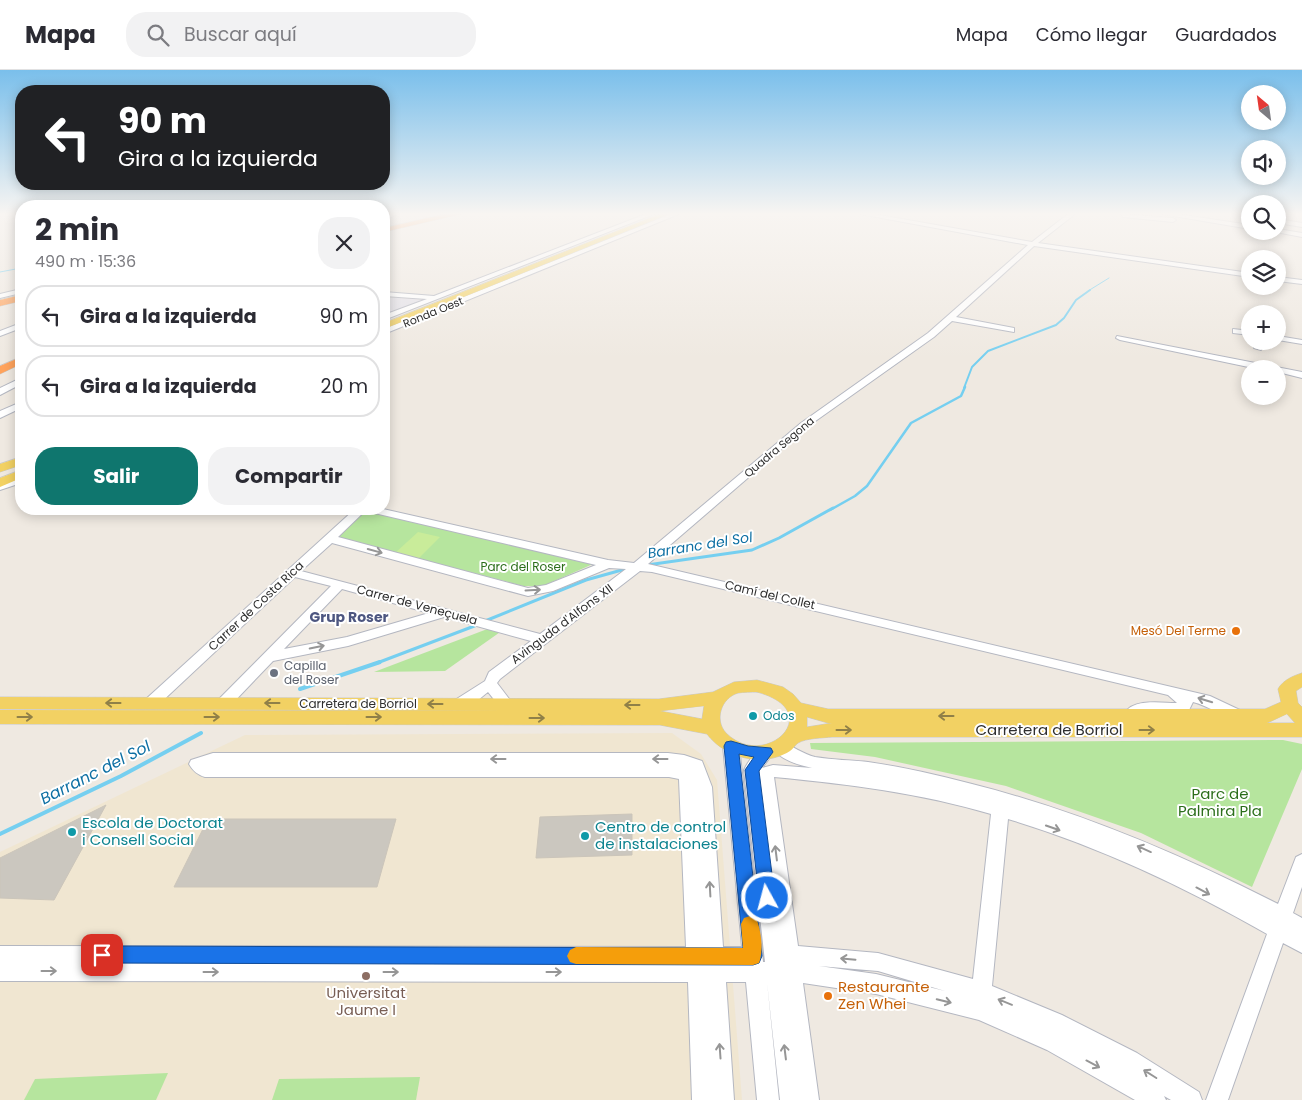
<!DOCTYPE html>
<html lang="es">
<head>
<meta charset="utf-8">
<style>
  :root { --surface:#fff; --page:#f2f2f3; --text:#2b2b33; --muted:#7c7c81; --line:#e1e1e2; --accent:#0f766e }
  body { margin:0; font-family:Poppins,sans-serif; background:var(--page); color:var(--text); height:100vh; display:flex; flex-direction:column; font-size:19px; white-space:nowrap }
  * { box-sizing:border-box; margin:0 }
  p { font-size:16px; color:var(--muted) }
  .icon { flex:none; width:28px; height:28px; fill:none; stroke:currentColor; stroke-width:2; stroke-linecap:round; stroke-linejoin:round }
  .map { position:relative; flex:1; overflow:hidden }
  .sheet { position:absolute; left:15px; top:130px; width:375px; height:315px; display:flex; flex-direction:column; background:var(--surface); border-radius:20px; box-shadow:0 2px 12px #0003 }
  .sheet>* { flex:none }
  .top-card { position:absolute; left:15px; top:15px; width:375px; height:105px; border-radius:20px; box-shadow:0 2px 12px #0003; background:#202124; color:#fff; overflow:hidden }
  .needle { width:32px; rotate:331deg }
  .tools { position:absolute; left:1241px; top:15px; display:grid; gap:10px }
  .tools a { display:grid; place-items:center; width:45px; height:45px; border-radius:50%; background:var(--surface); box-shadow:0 2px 12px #0003; font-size:25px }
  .pin { position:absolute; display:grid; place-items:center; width:42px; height:42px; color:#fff; margin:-21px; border-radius:10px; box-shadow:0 2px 8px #0006 }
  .me { position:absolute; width:55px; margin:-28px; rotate:353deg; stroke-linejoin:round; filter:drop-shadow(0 0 4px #0008) }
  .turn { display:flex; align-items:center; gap:18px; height:105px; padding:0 20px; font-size:22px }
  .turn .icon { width:65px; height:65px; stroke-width:2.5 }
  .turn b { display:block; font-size:35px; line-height:42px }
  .round { display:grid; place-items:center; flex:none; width:52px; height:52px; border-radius:20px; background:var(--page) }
  .overview { display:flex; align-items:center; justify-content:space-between; height:85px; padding:0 20px }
  h1 { font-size:30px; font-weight:700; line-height:38px }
  .cta { display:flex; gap:10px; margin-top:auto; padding:10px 20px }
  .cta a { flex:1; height:58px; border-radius:20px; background:var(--accent); color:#fff; font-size:20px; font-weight:700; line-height:58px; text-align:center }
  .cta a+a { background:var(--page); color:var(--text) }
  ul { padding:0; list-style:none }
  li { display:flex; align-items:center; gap:15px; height:62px; margin:0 10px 8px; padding:0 10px; border:2px solid var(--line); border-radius:20px }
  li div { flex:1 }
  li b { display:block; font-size:19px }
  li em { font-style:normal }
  header { display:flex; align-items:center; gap:30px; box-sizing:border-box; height:70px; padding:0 25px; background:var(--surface); border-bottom:1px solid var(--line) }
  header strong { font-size:24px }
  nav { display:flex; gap:28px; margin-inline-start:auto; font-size:18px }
  .search { width:350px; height:45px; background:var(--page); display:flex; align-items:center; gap:12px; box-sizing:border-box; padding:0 18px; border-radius:20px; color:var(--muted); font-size:19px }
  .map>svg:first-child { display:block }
  .industrial { fill:#e3e1e8 }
  .education { fill:#f0e6d1 }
  .green { fill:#b6e59e }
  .pitch { fill:#c9ec9a }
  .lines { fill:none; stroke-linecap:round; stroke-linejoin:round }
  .stream-far4 { stroke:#75cff0; stroke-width:1 }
  .stream-far3 { stroke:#75cff0; stroke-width:2 }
  .stream-far2 { stroke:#75cff0; stroke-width:2.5 }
  .stream-far1 { stroke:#75cff0; stroke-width:3 }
  .stream { stroke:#75cff0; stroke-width:4 }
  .building { fill:#cbc7bf; stroke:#cbc5ba }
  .minor-casing { stroke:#b4b7c1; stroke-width:2 }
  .major-casing { stroke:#c9c9c9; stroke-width:1 }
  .highway-casing { stroke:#c9c9c9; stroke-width:1 }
  .minor { fill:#fff; fill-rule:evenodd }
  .major { fill:#f2d163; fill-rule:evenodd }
  .highway { fill:#ffa35c; fill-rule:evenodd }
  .oneway { stroke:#969696 }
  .oneway2 { stroke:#908048 }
  .route { fill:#1a73e8; stroke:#114b97 }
  .slow { fill:#f59e0b }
  .food-dot { fill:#e8710a; stroke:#fff; stroke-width:2 }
  .worship-dot { fill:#6b7280; stroke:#fff; stroke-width:2 }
  .culture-dot { fill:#0f9aa8; stroke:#fff; stroke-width:2 }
  .education-dot { fill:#8d6e63; stroke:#fff; stroke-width:2 }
  .labels { text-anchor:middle; stroke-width:4; stroke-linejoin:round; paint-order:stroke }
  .far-street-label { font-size:11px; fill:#2e2e2e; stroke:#fff }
  .park-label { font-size:12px; fill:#2c6e1b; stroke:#fff }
  .street-label { font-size:12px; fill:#2e2e2e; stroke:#fff }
  .food-label { font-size:12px; fill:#c56008; stroke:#fff; text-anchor:end }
  .worship-label { font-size:12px; fill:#5b616d; stroke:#fff; text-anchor:start }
  .culture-label { font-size:12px; fill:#0d838f; stroke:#fff; text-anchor:start }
  .water-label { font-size:14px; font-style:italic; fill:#0d6fa3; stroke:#fff }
  .neighbourhood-label { font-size:14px; font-weight:bold; fill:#4d5680; stroke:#fff }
  .near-street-label { font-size:15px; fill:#2e2e2e; stroke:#fff }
  .near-park-label { font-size:15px; fill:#2c6e1b; stroke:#fff }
  .near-culture-label { font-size:15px; fill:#0d838f; stroke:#fff; text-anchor:start }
  .near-food-label { font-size:15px; fill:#c56008; stroke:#fff; text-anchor:start }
  .near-education-label { font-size:15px; fill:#785e54; stroke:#fff }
  .near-water-label { font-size:16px; font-style:italic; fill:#0d6fa3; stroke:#fff }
</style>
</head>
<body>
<header>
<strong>Mapa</strong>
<div class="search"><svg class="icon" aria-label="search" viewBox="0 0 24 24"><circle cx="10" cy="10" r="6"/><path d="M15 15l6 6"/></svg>Buscar aquí</div>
<nav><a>Mapa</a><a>Cómo llegar</a><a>Guardados</a></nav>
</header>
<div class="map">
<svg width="1302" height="1030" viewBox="0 0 1302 1030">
  <rect width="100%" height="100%" fill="#efe9e1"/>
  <path class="industrial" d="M384 227 427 230 429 232 384 250Z"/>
  <path class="education" d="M672 663 701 684 717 710 742 1030H0V782L245 665Z"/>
  <g class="green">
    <path d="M364 441 593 494 543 516H523L336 467Z"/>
    <path d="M490 558 503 560 445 601 374 602Z"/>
    <path d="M1283 670 1302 674V699L1252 817 1141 763 1006 716 875 687 811 679 810 673Z"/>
    <path d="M168 1003 156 1030H24L35 1009Z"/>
    <path d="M420 1007 416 1030H272L279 1009Z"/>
  </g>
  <path class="pitch" d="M418 462 440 467 418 489 395 483Z"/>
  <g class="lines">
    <g class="stream-far4">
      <path d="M0 202 21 198"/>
      <path d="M1088 221 1109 208"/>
    </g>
    <path class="stream-far3" d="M964 318 972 297 988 281 1056 255 1064 248 1076 230 1090 220"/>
    <path class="stream-far2" d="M830 440 855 426 867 416 911 353 961 326 965 317"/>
    <g class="stream-far1">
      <path d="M647 495 752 480 779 468 833 438"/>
      <path d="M485 551 586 510 629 498"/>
      <path d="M377 593 477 555"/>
    </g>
    <g class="stream">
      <path d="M300 619 380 592"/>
      <path d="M0 764 121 706 201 663"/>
    </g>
  </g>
  <g class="building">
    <path d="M106 735 54 830 0 828V788Z"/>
    <path d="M632 744V785L536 788 540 747Z"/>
    <path d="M208 749H396L377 817H174Z"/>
  </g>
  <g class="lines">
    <g class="minor-casing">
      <g id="minor">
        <path d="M389 144H398L384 150V146Z"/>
        <path d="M646 144H654L384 250V245L427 229 384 226V222L434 226Z"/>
        <path d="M671 144H679L384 264V259Z"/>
        <path d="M860 144H874L1032 172 1068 144H1075L1038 173 1250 203V207L1034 176 956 247 1014 258V262L952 251 934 267 807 357 648 494 1210 626 1244 642 1246 646 1244 650C1234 653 1207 635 1193 632L1188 642 1183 643 1142 644 1132 648 1127 647 1125 643C1133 628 1162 633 1177 633L1168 625 652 502 640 501 500 609 497 613 513 634 511 638C500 641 495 630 488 622 479 629 467 641 455 638L453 634 455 630 485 611 489 602 531 571 444 547 348 576 273 591 229 637 224 638 219 637 217 633 219 629 331 516 295 507 156 637 151 638 146 637 144 633 146 629 355 439H383L608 490 634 493 801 353 928 263 1028 175ZM366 440 370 442 596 495 546 515 528 518 338 467ZM332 473 528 526 553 521 609 498 626 499 540 564 301 501ZM342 519 429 543 347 567 284 579Z"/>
        <path d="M1121 144 1173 148 1176 150 1173 152 1123 147Z"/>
        <path d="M1162 144H1177L1250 155V159Z"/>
        <path d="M1278 149 1302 153V157L1278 153Z"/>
        <path d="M1278 159 1302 163V167L1276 162Z"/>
        <path d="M1278 207 1302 210V214L1278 211Z"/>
        <path d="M21 219V223L0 228V224Z"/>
        <path d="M21 253V258L0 266V261Z"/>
        <path d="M1233 259 1250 261V265L1233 263Z"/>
        <path d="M1117 266 1302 302V308L1278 302V299H1258L1120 270 1116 268Z"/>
        <path d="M1278 266 1302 270V274L1278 270Z"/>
        <path d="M1256 271H1264L1261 280 1254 278Z"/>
        <path d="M21 308V314L0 325V318Z"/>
        <path d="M21 332V338L0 348V341Z"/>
        <path d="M21 406V413L0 420V413Z"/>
        <path d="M731 670 736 672 739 676 763 892H765L744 700C749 690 759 674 772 678L774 682 762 698 773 695 812 698C799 695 780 690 773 678L775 674 781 672C793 676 803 684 815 687 833 690 851 690 868 692 903 697 938 705 972 714 1079 741 1180 784 1278 834L1296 787 1302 784V817L1293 843 1302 848V883L1283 873 1228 1030H1206L1267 864C1185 817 1098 776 1008 749L992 916 1062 945 1137 983 1199 1022 1202 1030H1171L1164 1026 1166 1030H1135L1047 980 979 950 876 924 803 913 819 1030H780L767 912 779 1030H757L746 912H726L734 1030H692L688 912 0 911V876L686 877 679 709 669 707H205C198 705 193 701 189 694L191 690 213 683H668L684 685 702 691 712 717 723 877H742L723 676 726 672ZM774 707C848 714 920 723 991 744L973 909 878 883 798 876ZM819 896 878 901 945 921 876 904Z"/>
      </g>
    </g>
    <g class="major-casing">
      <g id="major">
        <path d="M660 144H669L384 259V253Z"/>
        <path d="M21 387V395L0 402V394Z"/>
        <path d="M21 400V408L0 417V408Z"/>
        <path d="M1302 603V617L1296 621 1298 633 1302 637V667H832C823 668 806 668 798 673 795 675 793 679 790 681 763 698 725 688 707 664L660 655 0 654V640L603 641 0 639V627L659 629 713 622 734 612 757 610 783 617 793 624 801 633 828 639H1265L1281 632 1278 619C1283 610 1293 606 1302 603ZM757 622C829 641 765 702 726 663 714 650 721 628 738 623 744 622 751 622 757 622ZM704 636 702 649 660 641ZM1287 644 1295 653H832L807 657V647L828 653H1267Z"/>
      </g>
    </g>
    <g class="highway-casing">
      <g id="highway">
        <path d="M445 144H461L384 162V158Z"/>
        <path d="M21 225V231L0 236V230Z"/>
        <path d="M21 287V294L0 304V296Z"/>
      </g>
    </g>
    <use href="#minor" class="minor"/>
    <use href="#major" class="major"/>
    <use href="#highway" class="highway"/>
  </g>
  <defs><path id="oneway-shaft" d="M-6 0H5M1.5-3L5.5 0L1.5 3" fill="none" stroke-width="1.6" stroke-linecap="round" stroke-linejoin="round" transform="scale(1.25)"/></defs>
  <g class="oneway">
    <use href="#oneway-shaft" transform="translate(375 481) rotate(15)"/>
    <use href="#oneway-shaft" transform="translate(533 520) rotate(-3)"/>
    <use href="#oneway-shaft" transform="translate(317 577) rotate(-12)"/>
    <use href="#oneway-shaft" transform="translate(1205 630) rotate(-163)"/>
    <use href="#oneway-shaft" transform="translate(498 689) rotate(-180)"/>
    <use href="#oneway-shaft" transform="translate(660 689) rotate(-180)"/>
    <use href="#oneway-shaft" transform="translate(1053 758) rotate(19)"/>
    <use href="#oneway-shaft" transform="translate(1144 779) rotate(-156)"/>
    <use href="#oneway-shaft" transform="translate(776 783) rotate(-97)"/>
    <use href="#oneway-shaft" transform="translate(710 819) rotate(-93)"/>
    <use href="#oneway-shaft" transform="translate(1203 821) rotate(28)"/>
    <use href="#oneway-shaft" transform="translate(848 889) rotate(-175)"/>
    <use href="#oneway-shaft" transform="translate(49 901)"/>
    <use href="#oneway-shaft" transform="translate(211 902)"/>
    <use href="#oneway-shaft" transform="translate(391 902)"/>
    <use href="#oneway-shaft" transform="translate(554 902)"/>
    <use href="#oneway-shaft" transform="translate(944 931) rotate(14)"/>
    <use href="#oneway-shaft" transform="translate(1005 932) rotate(-158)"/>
    <use href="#oneway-shaft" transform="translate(720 981) rotate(-94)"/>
    <use href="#oneway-shaft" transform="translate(785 982) rotate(-97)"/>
    <use href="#oneway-shaft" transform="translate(1093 994) rotate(28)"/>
    <use href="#oneway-shaft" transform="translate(1150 1004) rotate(-148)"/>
  </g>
  <g class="oneway2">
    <use href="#oneway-shaft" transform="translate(113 633) rotate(180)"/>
    <use href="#oneway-shaft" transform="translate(272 633) rotate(-180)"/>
    <use href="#oneway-shaft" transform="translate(435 634) rotate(-180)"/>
    <use href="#oneway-shaft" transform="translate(632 635) rotate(-180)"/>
    <use href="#oneway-shaft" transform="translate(946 646) rotate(-180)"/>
    <use href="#oneway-shaft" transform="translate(25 647)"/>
    <use href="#oneway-shaft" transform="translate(212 647)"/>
    <use href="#oneway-shaft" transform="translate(374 647)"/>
    <use href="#oneway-shaft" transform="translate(537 648)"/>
    <use href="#oneway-shaft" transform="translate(844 660)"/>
    <use href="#oneway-shaft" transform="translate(1147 660)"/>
  </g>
  <linearGradient id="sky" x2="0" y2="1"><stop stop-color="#7abfeb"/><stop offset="0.5" stop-color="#f8f5f2"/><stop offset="1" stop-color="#f8f5f2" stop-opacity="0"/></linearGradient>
  <rect width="1302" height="288" fill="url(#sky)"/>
  <path class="route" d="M731 671 748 676 771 678 773 682 759 701 775 828 773 833 767 835 761 833 759 828 745 700 754 687 739 684 762 886 759 893 753 895 102 893 96 891 93 885 96 879 102 876 743 878 724 676 726 672Z"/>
  <path class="slow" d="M750 846 756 848C761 859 764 881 759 893L753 895 576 894 570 892 567 886 570 880 576 877 743 878 741 854 744 848Z"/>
  <g class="food-dot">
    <circle cx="1236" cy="561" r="5"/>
    <circle cx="828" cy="926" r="5"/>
  </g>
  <circle class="worship-dot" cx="274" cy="603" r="5"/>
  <g class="culture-dot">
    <circle cx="753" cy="646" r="5"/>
    <circle cx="72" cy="762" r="5"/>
    <circle cx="585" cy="766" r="5"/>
  </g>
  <circle class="education-dot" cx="366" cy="906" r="5"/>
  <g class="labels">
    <g class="far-street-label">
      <text transform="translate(433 242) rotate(-22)" y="4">Ronda Oest</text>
      <text transform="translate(779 377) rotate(-40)" y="4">Quadra Segona</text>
    </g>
    <g class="park-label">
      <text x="523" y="501">Parc del Roser</text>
    </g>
    <g class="street-label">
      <text transform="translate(770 525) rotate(13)" y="4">Camí del Collet</text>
      <text transform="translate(417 535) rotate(15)" y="4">Carrer de Veneçuela</text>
      <text transform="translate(256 536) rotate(-43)" y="4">Carrer de Costa Rica</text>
      <text transform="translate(562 554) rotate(-37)" y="4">Avinguda d'Alfons XII</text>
      <text x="358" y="638">Carretera de Borriol</text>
    </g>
    <g class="food-label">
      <text x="1226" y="565">Mesó Del Terme</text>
    </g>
    <g class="worship-label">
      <text x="284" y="600">Capilla<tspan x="284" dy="14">del Roser</tspan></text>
    </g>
    <g class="culture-label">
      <text x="763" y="650">Odos</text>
    </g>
    <g class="water-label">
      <text transform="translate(700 475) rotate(-9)" y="5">Barranc del Sol</text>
    </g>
    <g class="neighbourhood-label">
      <text x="349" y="552">Grup Roser</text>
    </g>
    <g class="near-street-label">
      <text x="1049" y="665">Carretera de Borriol</text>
    </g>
    <g class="near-park-label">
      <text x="1220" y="729">Parc de<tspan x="1220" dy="17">Palmira Pla</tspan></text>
    </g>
    <g class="near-culture-label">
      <text x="82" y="758">Escola de Doctorat<tspan x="82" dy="17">i Consell Social</tspan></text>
      <text x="595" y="762">Centro de control<tspan x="595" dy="17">de instalaciones</tspan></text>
    </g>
    <g class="near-food-label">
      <text x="838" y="922">Restaurante<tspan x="838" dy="17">Zen Whei</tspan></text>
    </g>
    <g class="near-education-label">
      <text x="366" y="928">Universitat<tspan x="366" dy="17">Jaume I</tspan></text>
    </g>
    <g class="near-water-label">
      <text transform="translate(95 702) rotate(-27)" y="6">Barranc del Sol</text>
    </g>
  </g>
</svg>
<div class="tools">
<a><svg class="needle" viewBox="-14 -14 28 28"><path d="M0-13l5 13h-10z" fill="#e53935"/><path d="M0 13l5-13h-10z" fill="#7c7c81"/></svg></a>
<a><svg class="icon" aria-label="sound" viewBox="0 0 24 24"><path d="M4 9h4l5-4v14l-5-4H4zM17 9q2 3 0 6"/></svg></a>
<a><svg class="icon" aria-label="search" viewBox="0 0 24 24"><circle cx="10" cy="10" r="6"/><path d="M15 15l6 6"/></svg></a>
<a><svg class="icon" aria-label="layers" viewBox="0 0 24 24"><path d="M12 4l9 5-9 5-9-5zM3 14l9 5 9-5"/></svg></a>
<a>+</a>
<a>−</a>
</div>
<div class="pin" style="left:102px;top:885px;background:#d93025"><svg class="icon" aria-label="arrive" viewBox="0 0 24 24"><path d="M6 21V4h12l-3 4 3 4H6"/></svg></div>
<svg class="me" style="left:767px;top:828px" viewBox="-20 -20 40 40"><circle r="17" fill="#1a73e8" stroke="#fff" stroke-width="3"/><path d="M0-11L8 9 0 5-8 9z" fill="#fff"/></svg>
<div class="top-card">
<div class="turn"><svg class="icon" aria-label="left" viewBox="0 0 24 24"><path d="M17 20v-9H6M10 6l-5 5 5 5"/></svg><div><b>90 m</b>Gira a la izquierda</div></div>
</div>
<section class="sheet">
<div class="overview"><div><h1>2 min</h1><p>490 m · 15:36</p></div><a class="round"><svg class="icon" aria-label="close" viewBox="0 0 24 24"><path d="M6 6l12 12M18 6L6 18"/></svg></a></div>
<ul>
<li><svg class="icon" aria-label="left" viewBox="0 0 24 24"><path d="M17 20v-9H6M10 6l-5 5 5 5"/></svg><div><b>Gira a la izquierda</b></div><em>90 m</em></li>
<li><svg class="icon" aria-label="left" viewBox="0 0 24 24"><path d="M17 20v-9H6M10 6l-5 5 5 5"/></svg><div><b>Gira a la izquierda</b></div><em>20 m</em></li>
</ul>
<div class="cta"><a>Salir</a><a>Compartir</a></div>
</section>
</div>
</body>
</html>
